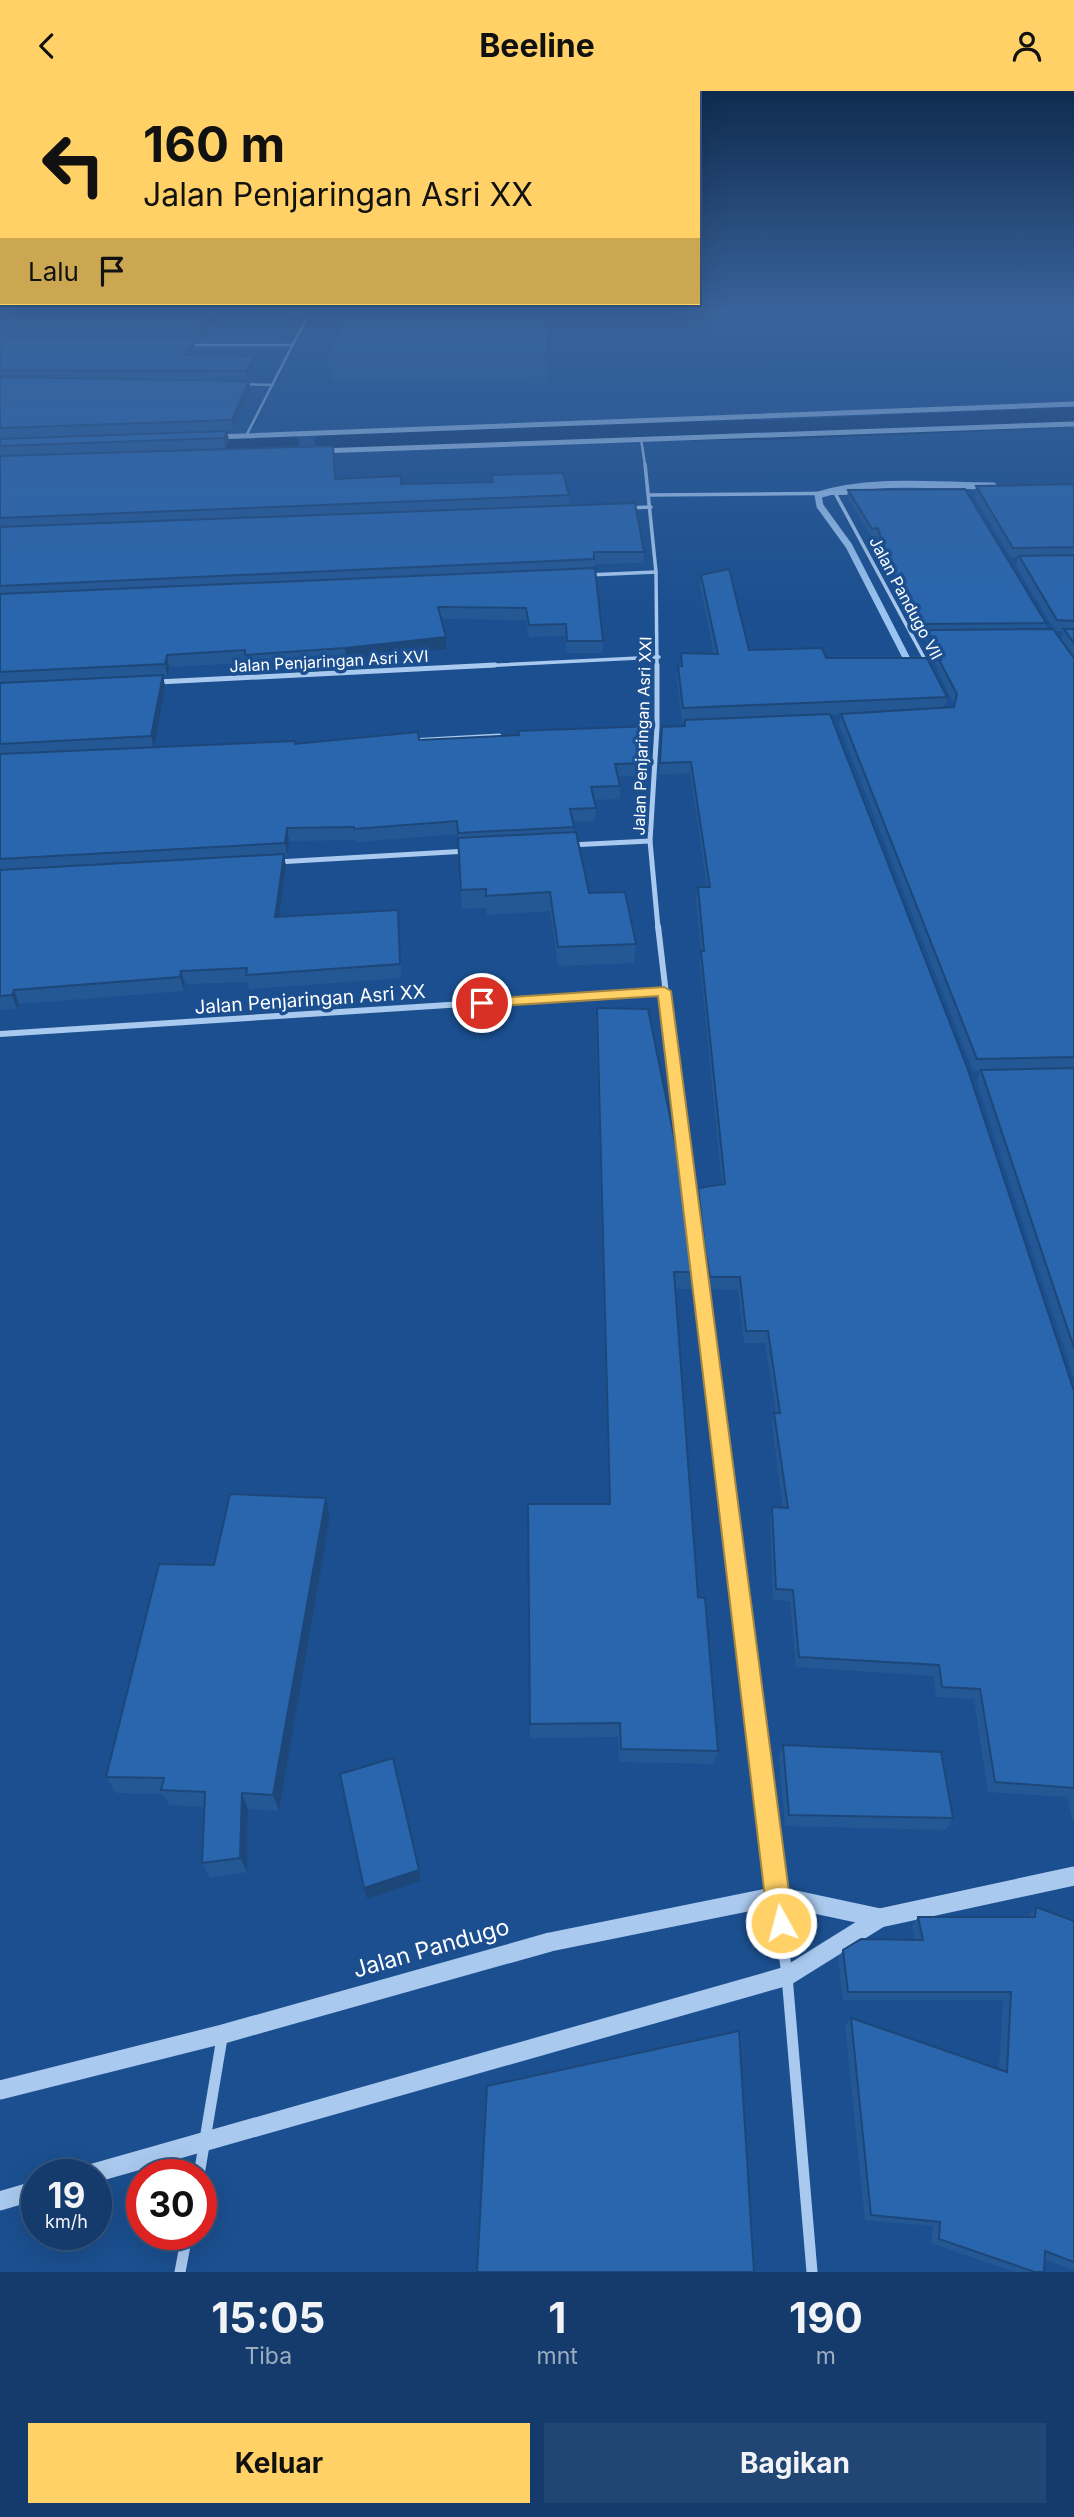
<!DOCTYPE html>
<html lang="id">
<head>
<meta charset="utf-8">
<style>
  :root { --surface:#143b6b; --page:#214673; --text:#f1f3f6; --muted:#9dadc1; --line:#33557e; --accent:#ffd166 }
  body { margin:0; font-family:Inter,sans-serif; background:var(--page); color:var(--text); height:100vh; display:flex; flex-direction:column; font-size:26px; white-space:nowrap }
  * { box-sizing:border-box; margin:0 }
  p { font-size:23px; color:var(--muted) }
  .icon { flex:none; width:38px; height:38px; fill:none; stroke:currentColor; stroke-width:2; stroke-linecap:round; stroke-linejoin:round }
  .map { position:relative; height:2181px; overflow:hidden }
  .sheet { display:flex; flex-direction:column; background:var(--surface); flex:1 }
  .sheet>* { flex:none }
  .banner { position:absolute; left:0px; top:0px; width:700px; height:214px; box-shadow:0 7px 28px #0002,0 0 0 2px var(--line); background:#ffd166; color:#111; overflow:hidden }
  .speed { position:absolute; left:21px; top:2068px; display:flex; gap:14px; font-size:35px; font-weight:700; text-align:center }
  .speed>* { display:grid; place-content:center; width:91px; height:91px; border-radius:50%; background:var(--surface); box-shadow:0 7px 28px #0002,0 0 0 2px var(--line); line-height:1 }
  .speed small { font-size:18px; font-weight:400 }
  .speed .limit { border:10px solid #d22; background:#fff; color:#111 }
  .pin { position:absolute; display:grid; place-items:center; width:60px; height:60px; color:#fff; margin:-30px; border:4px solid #fff; border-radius:50%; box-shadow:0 2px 7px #0007 }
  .me { position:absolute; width:77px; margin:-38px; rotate:353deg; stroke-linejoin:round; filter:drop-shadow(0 0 5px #0008) }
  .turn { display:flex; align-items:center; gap:24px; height:147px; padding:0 28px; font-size:32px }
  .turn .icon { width:91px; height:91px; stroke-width:2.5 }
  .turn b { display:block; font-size:49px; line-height:60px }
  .then { display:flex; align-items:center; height:66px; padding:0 28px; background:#0003; gap:14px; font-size:26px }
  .eta { display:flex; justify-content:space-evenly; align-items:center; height:119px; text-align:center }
  .eta b { font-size:42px; font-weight:700; line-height:49px }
  .button { display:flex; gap:14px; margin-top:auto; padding:14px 28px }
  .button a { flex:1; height:80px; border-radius:0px; background:var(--accent); color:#111; font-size:28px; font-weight:700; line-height:80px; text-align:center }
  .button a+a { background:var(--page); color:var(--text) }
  header { display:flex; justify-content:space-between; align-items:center; height:91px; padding:0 28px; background:var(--accent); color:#111; font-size:32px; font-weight:700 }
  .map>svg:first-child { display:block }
  .green { fill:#2461a8 }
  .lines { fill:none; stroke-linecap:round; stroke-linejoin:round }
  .stream-far1 { stroke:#9cc4f0; stroke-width:7 }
  .stream { stroke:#9cc4f0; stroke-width:9 }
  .river { fill:#123a6d; fill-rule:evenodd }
  .minor-far5 { stroke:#a9c9ee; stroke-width:2.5 }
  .minor-far4 { stroke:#a9c9ee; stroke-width:3.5 }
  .minor-far3 { stroke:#a9c9ee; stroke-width:5 }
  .minor-far2 { stroke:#a9c9ee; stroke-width:6 }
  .minor-far1 { stroke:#a9c9ee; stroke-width:9 }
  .minor { stroke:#a9c9ee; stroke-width:11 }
  .tertiary-far1 { stroke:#a9c9ee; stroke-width:5 }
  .tertiary { stroke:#a9c9ee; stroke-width:19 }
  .wall { fill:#245895 }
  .shaded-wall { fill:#1d4779 }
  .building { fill:#2a66ad; stroke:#1d4779; stroke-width:2 }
  .route { fill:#ffd166; stroke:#a68842; stroke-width:2 }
  .labels { text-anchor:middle; stroke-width:7; stroke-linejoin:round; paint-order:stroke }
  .far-street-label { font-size:16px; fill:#fff; stroke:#1b4f8f }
  .street-label { font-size:19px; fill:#fff; stroke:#1b4f8f }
  .near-street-label { font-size:23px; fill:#fff; stroke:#1b4f8f }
</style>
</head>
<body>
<header><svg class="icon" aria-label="back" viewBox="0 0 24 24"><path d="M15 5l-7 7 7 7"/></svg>Beeline<svg class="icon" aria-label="person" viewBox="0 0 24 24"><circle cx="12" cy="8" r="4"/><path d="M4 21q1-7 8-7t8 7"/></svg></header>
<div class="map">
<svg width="1074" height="2181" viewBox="0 0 1074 2181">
  <rect width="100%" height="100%" fill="#1b4f8f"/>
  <path class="green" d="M227 218H297L276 251 203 250Z"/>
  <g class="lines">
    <path class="stream-far1" d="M911 576 849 455 820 415 818 404C873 387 936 395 993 395"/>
    <path class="stream" d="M910 574 913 580"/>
    <g class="river">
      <path d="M1074 316V336L771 349 617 350 332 361 319 358 314 350 319 342 332 339 617 330 771 329Z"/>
      <path d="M282 341 295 344 300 352 295 360 282 363 0 373V351Z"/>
    </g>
    <g class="minor-far5">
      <path d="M211 220 310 221"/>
      <path d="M186 254H293"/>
      <path d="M242 293 273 294"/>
      <path d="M246 345 311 218"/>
      <path d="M641 348 645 374"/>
    </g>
    <g class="minor-far4">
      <path d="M645 373 656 481 657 576"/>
      <path d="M835 402 929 576"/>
      <path d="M650 404 856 402"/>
      <path d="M627 417 651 416"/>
      <path d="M588 484 656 481"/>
      <path d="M460 576 659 566"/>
    </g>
    <g class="minor-far3">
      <path d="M657 574V636L650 750 658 837"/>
      <path d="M158 591 495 574"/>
      <path d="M410 650 499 645"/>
      <path d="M570 754 650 750"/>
      <path d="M277 771 468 760"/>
    </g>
    <g class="minor-far2">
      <path d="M658 835 698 1175"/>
      <path d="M0 943 664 900"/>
    </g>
    <path class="minor-far1" d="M698 1174 753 1614"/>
    <g class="minor">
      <path d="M753 1612 787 1885 812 2181"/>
      <path d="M199 2084 222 1947"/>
      <path d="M180 2181 187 2144"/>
    </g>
    <g class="tertiary-far1">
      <path d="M214 346 1074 313"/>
      <path d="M319 360 1074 333"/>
    </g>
    <g class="tertiary">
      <path d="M0 1999 223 1943 550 1851 777 1805 880 1827"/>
      <path d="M87 2084 787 1885 880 1827 1074 1785"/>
      <path d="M0 2110 37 2099"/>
    </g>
  </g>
  <g class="wall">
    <path d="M0 218H217L218 224 200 249H193L196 260 193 264 255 274 248 290H249L251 300 233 339 0 348Z"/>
    <path d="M348 218H551L546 292 331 290 328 261Z"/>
    <path d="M227 340 229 350 225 358 335 388 401 393 492 391 491 384 569 404V415L644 461 643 472 594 473 603 550 602 562H567L565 545 529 546 526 529 441 528 446 546V558L346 570 247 576 246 572 169 576 167 585H163L165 596 154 657 419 649 518 644V640L652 635 649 684 618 686 620 695V708L594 709 596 717 595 730 573 731 574 741 589 802 636 853 634 872 558 875 550 820 487 824 486 817 462 818 458 743 356 751 355 749 289 750 287 765 284 766 286 776 279 826 399 832 401 887 249 898 248 891 185 893 184 900 19 913 17 918 0 919V348Z"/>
    <path d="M1074 393V1287L977 992 980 980H973L839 634 841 623 830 624 1074 1300V1731H1073L1067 1706 988 1701 974 1608 936 1606 934 1585 796 1576 790 1510 773 1509 770 1427 772 1416 783 1417 772 1334 774 1322H776L765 1252H744L738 1199 708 1198 703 1169 696 1110 698 1097 722 1094 700 872 701 860 696 808 698 796H707L690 682 659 684 662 636 684 635 685 630H682L677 588 678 575H680L681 562 714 563 700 495 701 484 749 559 826 567 947 606 944 617 954 616 955 614 937 579V576L925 549 927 541H921L908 510H904L896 493H891L877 445H871L847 406 848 399 1046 532 1045 538 1061 548 1063 540H1055L1016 475 1018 466 1011 467 974 405 976 395Z"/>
    <path d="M597 917 696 1181 694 1198H675L698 1506 718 1660 714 1673 619 1671 618 1646 530 1647 528 1413H609L596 934Z"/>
    <path d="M330 1426 279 1720 248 1718 247 1781 210 1787 202 1772 205 1716 169 1714 163 1703 116 1702 106 1686 214 1474Z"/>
    <path d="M783 1654 953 1727 946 1739 785 1735 779 1666Z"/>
    <path d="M1036 1816 1074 1830V2179L1044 2168V2181H1015L931 2152 933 2135 865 2129 845 1934 851 1927 999 1978 1003 1909H843L838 1868 843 1859 915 1849 912 1835 918 1826H1028Z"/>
  </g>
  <g class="shaded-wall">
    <path d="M215 218H217L218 224 200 249 199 240Z"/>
    <path d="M550 218 551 234 546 292 547 263Z"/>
    <path d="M193 248 196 260 186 273 185 264Z"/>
    <path d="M254 265 255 274 248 290 246 280Z"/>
    <path d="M249 290 251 300 233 339 232 329Z"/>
    <path d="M227 340 229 350 225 358 224 347Z"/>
    <path d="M446 546V558L346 570 345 557Z"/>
    <path d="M167 564 169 576 167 585 165 573Z"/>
    <path d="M163 584 165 596 154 658 151 645Z"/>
    <path d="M287 737 289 750 287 765 285 752Z"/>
    <path d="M284 763 286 776 277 840 275 826Z"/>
    <path d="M181 880 185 893 184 900 180 886Z"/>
    <path d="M14 899 19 913 17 918 12 904Z"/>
    <path d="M326 1407 330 1426 279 1720 273 1704Z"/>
    <path d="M242 1702 248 1718 247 1781 240 1767Z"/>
    <path d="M419 1779 421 1790 367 1808 364 1797Z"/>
  </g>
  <g class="building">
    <path d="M0 218H215L199 240 0 239Z"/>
    <path d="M348 218H550L547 263 328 261Z"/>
    <path d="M0 247 193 248 191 251H194L185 264 254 265 246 280 0 279Z"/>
    <path d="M0 286 249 290 232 329 0 337Z"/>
    <path d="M227 340 224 347 0 355V348Z"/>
    <path d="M333 355 335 388 401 385V393L493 391 491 384 563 382 569 404 0 427V365Z"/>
    <path d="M1074 393V456L1013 457 976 395Z"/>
    <path d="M965 398 1046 532 923 533 909 503H906L898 485H892L878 437 872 438 848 399Z"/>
    <path d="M635 412 644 461H594V468L0 495V436Z"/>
    <path d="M1074 464V530L1057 529 1019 465Z"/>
    <path d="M595 477 603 550H567L566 533 529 534 526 517 438 516 446 546 345 557 245 564V559L167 564 165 573 0 581V503Z"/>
    <path d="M729 478 749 559 822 557 826 567H927L947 606 683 617 678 575H682L681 562 718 563 701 484Z"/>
    <path d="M1053 538 1074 567V966L977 968 841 623 954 616 957 603 939 569H941L928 539Z"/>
    <path d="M1064 538H1074V552Z"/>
    <path d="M163 584 151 645 0 653V592Z"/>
    <path d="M830 623 967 976 1074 1300V1697L995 1691 980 1598 942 1596 939 1574 799 1566 793 1499 776 1498 772 1416 788 1417 774 1322H780L768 1240H746L740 1186H710L705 1157 698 1097 725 1093 701 860H704L698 796H710L691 671 660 672 662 636 685 635V629Z"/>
    <path d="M652 635 650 672 615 673 620 695 591 696 596 717 570 718 574 736 458 742 457 730 354 738V736L287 737 285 752 0 768V663L295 650V653L418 641 419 649 519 644 518 640Z"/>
    <path d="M576 741 589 802 625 801 636 853 558 856 550 801 486 805V798L461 799 458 747Z"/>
    <path d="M284 763 275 826 398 819 400 873 246 884 247 877 181 880 180 886 14 899 12 904 0 905V779Z"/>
    <path d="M597 917 648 918 684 1094H687L696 1181H674L698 1506 705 1507 718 1660 621 1658 620 1632 530 1633 528 1413H610Z"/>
    <path d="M1074 977V1257L981 979Z"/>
    <path d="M230 1403 326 1407 273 1704 242 1702 240 1767 202 1772 205 1701 161 1699 164 1687 106 1686 159 1473 214 1474Z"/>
    <path d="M783 1654 941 1661 953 1727 789 1724Z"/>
    <path d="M393 1667 419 1779 364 1797 340 1683Z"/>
    <path d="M1036 1816 1074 1830V2171L1045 2160 1044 2181H1035L939 2148 940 2131 871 2124 851 1927 1007 1981 1011 1901H848L843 1859 861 1848 923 1849 918 1826H1035Z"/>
    <path d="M739 1940 754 2181H477L487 1995Z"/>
  </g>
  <linearGradient id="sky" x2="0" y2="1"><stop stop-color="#0f2b4f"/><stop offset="0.42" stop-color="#39639b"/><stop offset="1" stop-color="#39639b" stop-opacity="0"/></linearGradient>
  <rect width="1074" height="523" fill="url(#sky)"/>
  <path class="route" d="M664 896 671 900 793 1832 789 1840 781 1844 772 1840 768 1832 658 905 482 916 475 912 482 908Z"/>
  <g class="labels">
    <g class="far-street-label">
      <text transform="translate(906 507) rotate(62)" y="6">Jalan Pandugo VII</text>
      <text transform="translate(329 570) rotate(-3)" y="6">Jalan Penjaringan Asri XVI</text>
      <text transform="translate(642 645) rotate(-88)" y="6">Jalan Penjaringan Asri XXI</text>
    </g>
    <g class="street-label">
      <text transform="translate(310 908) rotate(-4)" y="7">Jalan Penjaringan Asri XX</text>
    </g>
    <g class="near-street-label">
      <text transform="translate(431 1857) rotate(-16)" y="8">Jalan Pandugo</text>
    </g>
  </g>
</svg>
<div class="speed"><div>19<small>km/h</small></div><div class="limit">30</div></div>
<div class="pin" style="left:482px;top:912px;background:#d93025"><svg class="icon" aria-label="arrive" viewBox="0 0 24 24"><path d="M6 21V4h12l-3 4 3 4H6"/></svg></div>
<svg class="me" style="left:781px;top:1832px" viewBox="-20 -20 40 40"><circle r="17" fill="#ffd166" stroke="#fff" stroke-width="3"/><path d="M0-11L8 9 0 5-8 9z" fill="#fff"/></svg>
<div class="banner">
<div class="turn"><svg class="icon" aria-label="left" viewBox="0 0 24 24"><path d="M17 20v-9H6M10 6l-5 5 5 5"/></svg><div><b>160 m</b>Jalan Penjaringan Asri XX</div></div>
<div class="then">Lalu<svg class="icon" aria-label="arrive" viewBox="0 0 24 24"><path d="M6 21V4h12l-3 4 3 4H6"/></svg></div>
</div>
</div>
<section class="sheet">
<div class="eta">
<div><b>15:05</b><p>Tiba</p></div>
<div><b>1</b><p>mnt</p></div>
<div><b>190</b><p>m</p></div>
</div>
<div class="button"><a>Keluar</a><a>Bagikan</a></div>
</section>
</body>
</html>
